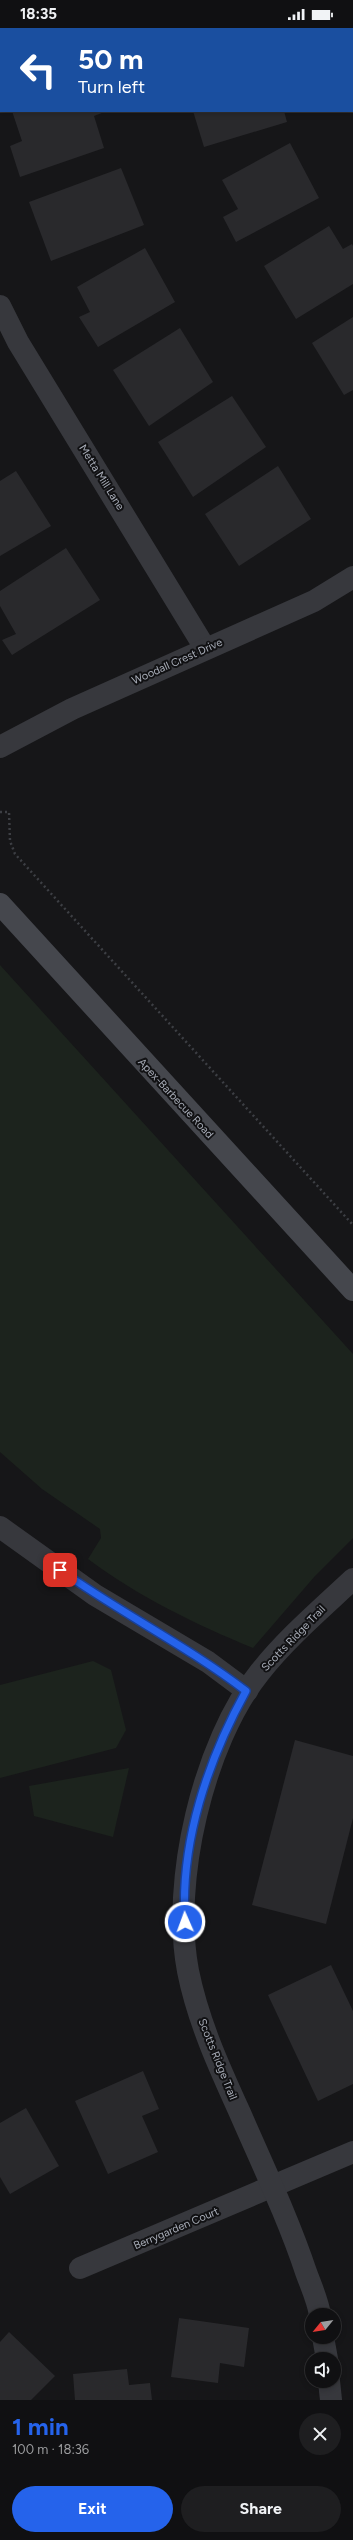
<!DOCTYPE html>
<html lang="en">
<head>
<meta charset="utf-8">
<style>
  :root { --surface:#101012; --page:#1e1e20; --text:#f1f3f6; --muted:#9c9d9f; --line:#303032; --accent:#2563eb }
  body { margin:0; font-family:Figtree,sans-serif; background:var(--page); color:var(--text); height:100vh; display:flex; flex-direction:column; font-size:15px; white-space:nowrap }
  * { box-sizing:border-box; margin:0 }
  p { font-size:13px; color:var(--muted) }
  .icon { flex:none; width:22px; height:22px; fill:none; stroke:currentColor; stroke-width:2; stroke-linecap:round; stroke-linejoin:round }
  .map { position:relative; height:2372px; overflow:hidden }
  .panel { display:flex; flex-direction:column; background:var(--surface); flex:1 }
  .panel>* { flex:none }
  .guide { position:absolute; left:0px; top:0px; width:353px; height:84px; box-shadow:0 2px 6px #0003,0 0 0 1px var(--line); background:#1a4fa0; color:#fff; overflow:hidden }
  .needle { width:26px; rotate:240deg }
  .controls { position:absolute; left:305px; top:2280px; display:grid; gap:8px }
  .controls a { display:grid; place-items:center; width:36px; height:36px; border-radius:50%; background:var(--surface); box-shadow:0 2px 6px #0003,0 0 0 1px var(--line); font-size:20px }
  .pin { position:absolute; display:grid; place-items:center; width:34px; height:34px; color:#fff; margin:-17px; border-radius:8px; box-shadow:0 2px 6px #0006 }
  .me { position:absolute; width:44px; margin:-22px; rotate:358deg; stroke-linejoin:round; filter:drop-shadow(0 0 3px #0008) }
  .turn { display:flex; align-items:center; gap:14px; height:84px; padding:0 12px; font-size:18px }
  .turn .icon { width:52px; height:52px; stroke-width:2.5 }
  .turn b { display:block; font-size:28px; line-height:34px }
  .round { display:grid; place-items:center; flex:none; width:42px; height:42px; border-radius:21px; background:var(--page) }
  .headline { display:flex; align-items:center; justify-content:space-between; height:68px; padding:0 12px }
  h1 { font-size:24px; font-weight:700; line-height:30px; color:var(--accent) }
  .cta { display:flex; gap:8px; margin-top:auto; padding:8px 12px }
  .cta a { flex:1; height:46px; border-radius:24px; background:var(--accent); color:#fff; font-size:16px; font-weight:700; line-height:46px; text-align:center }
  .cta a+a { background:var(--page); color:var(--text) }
  .status { display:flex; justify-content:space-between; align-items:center; height:28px; padding:0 20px; background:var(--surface); direction:ltr }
  .status svg { height:11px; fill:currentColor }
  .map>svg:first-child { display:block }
  .green { fill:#1c231d }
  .building { fill:#29292c }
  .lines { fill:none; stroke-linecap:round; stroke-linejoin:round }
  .path { stroke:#3d3f44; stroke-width:2.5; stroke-dasharray:2 3; stroke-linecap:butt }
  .street { stroke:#37383d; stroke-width:22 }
  .secondary { stroke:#45474d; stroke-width:22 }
  .route-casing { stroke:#184099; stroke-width:10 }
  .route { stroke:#2563eb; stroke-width:7 }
  .labels { text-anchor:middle; stroke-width:4; stroke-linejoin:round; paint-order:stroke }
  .street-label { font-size:11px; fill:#a8adb8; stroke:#111113 }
</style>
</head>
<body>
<div class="status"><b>18:35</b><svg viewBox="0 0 49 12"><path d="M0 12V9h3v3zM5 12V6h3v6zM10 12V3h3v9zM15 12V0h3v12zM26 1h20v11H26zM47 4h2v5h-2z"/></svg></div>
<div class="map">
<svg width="353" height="2372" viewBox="0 0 353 2372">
  <rect width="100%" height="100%" fill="#161618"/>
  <g class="green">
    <path d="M0 937 353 1326V1510L315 1548 253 1620C195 1596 139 1569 88 1531L101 1510 100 1501 42 1461 0 1424Z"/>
    <path d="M93 1633 111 1642 126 1702 116 1720 0 1750V1657Z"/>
    <path d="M129 1740 113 1809 34 1788 29 1758Z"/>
  </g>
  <g class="building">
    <path d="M12 83H107L94 88 104 120 20 149 10 118 22 113Z"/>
    <path d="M193 83H284L287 94 204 119Z"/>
    <path d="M290 115 319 170 236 214 223 189 238 181 222 152Z"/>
    <path d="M121 140 144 197 51 233 29 174Z"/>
    <path d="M329 198 343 221 352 216 353 218V256L296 291 264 238Z"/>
    <path d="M145 220 175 274 98 319 79 289 90 284 77 259Z"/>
    <path d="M353 289V362L344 367 312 315Z"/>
    <path d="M180 300 213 354 149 398 113 342Z"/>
    <path d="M232 368 266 419 193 469 158 414Z"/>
    <path d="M278 438 311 491 239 538 205 486Z"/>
    <path d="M16 443 51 498 0 528V453Z"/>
    <path d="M66 520 100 572 12 627 2 612 16 606 0 578V563Z"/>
    <path d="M295 1712 353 1728V1790L326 1896 252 1877Z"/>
    <path d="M331 1937 353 1983V2056L318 2073 268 1967Z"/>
    <path d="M143 2043 159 2081 142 2088 158 2124 108 2146 75 2073Z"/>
    <path d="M26 2080 59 2138 10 2166 0 2149V2095Z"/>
    <path d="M179 2290 249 2300 244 2339 220 2335 218 2355 171 2349Z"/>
    <path d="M9 2304 55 2348 31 2372H0V2314Z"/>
    <path d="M127 2341 129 2357 150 2355 152 2372H75L73 2346Z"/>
  </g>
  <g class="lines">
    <path class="path" d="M0 784H9L10 813 15 826 353 1197"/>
    <g class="street">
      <path d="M330 0 331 1"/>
      <path d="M352 71 353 74"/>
      <path d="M0 278 18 314 205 620"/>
      <path d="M0 719 72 681 314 573 353 549"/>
      <path d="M0 1499 95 1567 208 1634 247 1663"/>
      <path d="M80 2240 353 2124"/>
      <path d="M320 2287C318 2273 311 2258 306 2244 288 2190 263 2138 240 2085 219 2039 198 1993 188 1943 171 1854 203 1715 260 1644 287 1610 321 1581 353 1551"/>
      <path d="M323 2309 327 2331"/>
      <path d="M329 2353 331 2372"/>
    </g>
    <path class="secondary" d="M0 876 353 1262"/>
  </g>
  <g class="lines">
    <g class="route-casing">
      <path id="route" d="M60 1542C121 1585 187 1618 246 1663 208 1732 180 1814 185 1894"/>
    </g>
    <use href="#route" class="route"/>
  </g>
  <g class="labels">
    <g class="street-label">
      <text transform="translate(102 449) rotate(58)" y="4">Metta Mill Lane</text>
      <text transform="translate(177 633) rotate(-24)" y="4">Woodall Crest Drive</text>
      <text transform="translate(176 1070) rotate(47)" y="4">Apex-Barbecue Road</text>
      <text transform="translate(293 1610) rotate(-46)" y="4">Scotts Ridge Trail</text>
      <text transform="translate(218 2031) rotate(68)" y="4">Scotts Ridge Trail</text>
      <text transform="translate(176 2200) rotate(-23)" y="4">Berrygarden Court</text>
    </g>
  </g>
</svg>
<div class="controls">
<a><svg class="needle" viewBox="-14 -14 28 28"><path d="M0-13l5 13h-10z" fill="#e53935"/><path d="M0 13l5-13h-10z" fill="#9c9d9f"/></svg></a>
<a><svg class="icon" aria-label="sound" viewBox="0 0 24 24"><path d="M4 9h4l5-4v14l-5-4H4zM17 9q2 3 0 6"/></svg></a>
</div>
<div class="pin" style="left:60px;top:1542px;background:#d93025"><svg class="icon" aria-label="arrive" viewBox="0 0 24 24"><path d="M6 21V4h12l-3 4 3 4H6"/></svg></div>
<svg class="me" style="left:185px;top:1894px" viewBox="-20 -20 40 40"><circle r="17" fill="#2563eb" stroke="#fff" stroke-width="3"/><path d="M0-11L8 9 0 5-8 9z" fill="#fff"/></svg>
<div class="guide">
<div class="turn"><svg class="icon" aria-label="left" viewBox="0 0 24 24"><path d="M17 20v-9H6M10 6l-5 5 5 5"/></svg><div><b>50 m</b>Turn left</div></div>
</div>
</div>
<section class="panel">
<div class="headline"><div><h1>1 min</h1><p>100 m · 18:36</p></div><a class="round"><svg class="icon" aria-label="close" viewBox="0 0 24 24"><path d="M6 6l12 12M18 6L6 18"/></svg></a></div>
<div class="cta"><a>Exit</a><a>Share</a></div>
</section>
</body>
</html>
